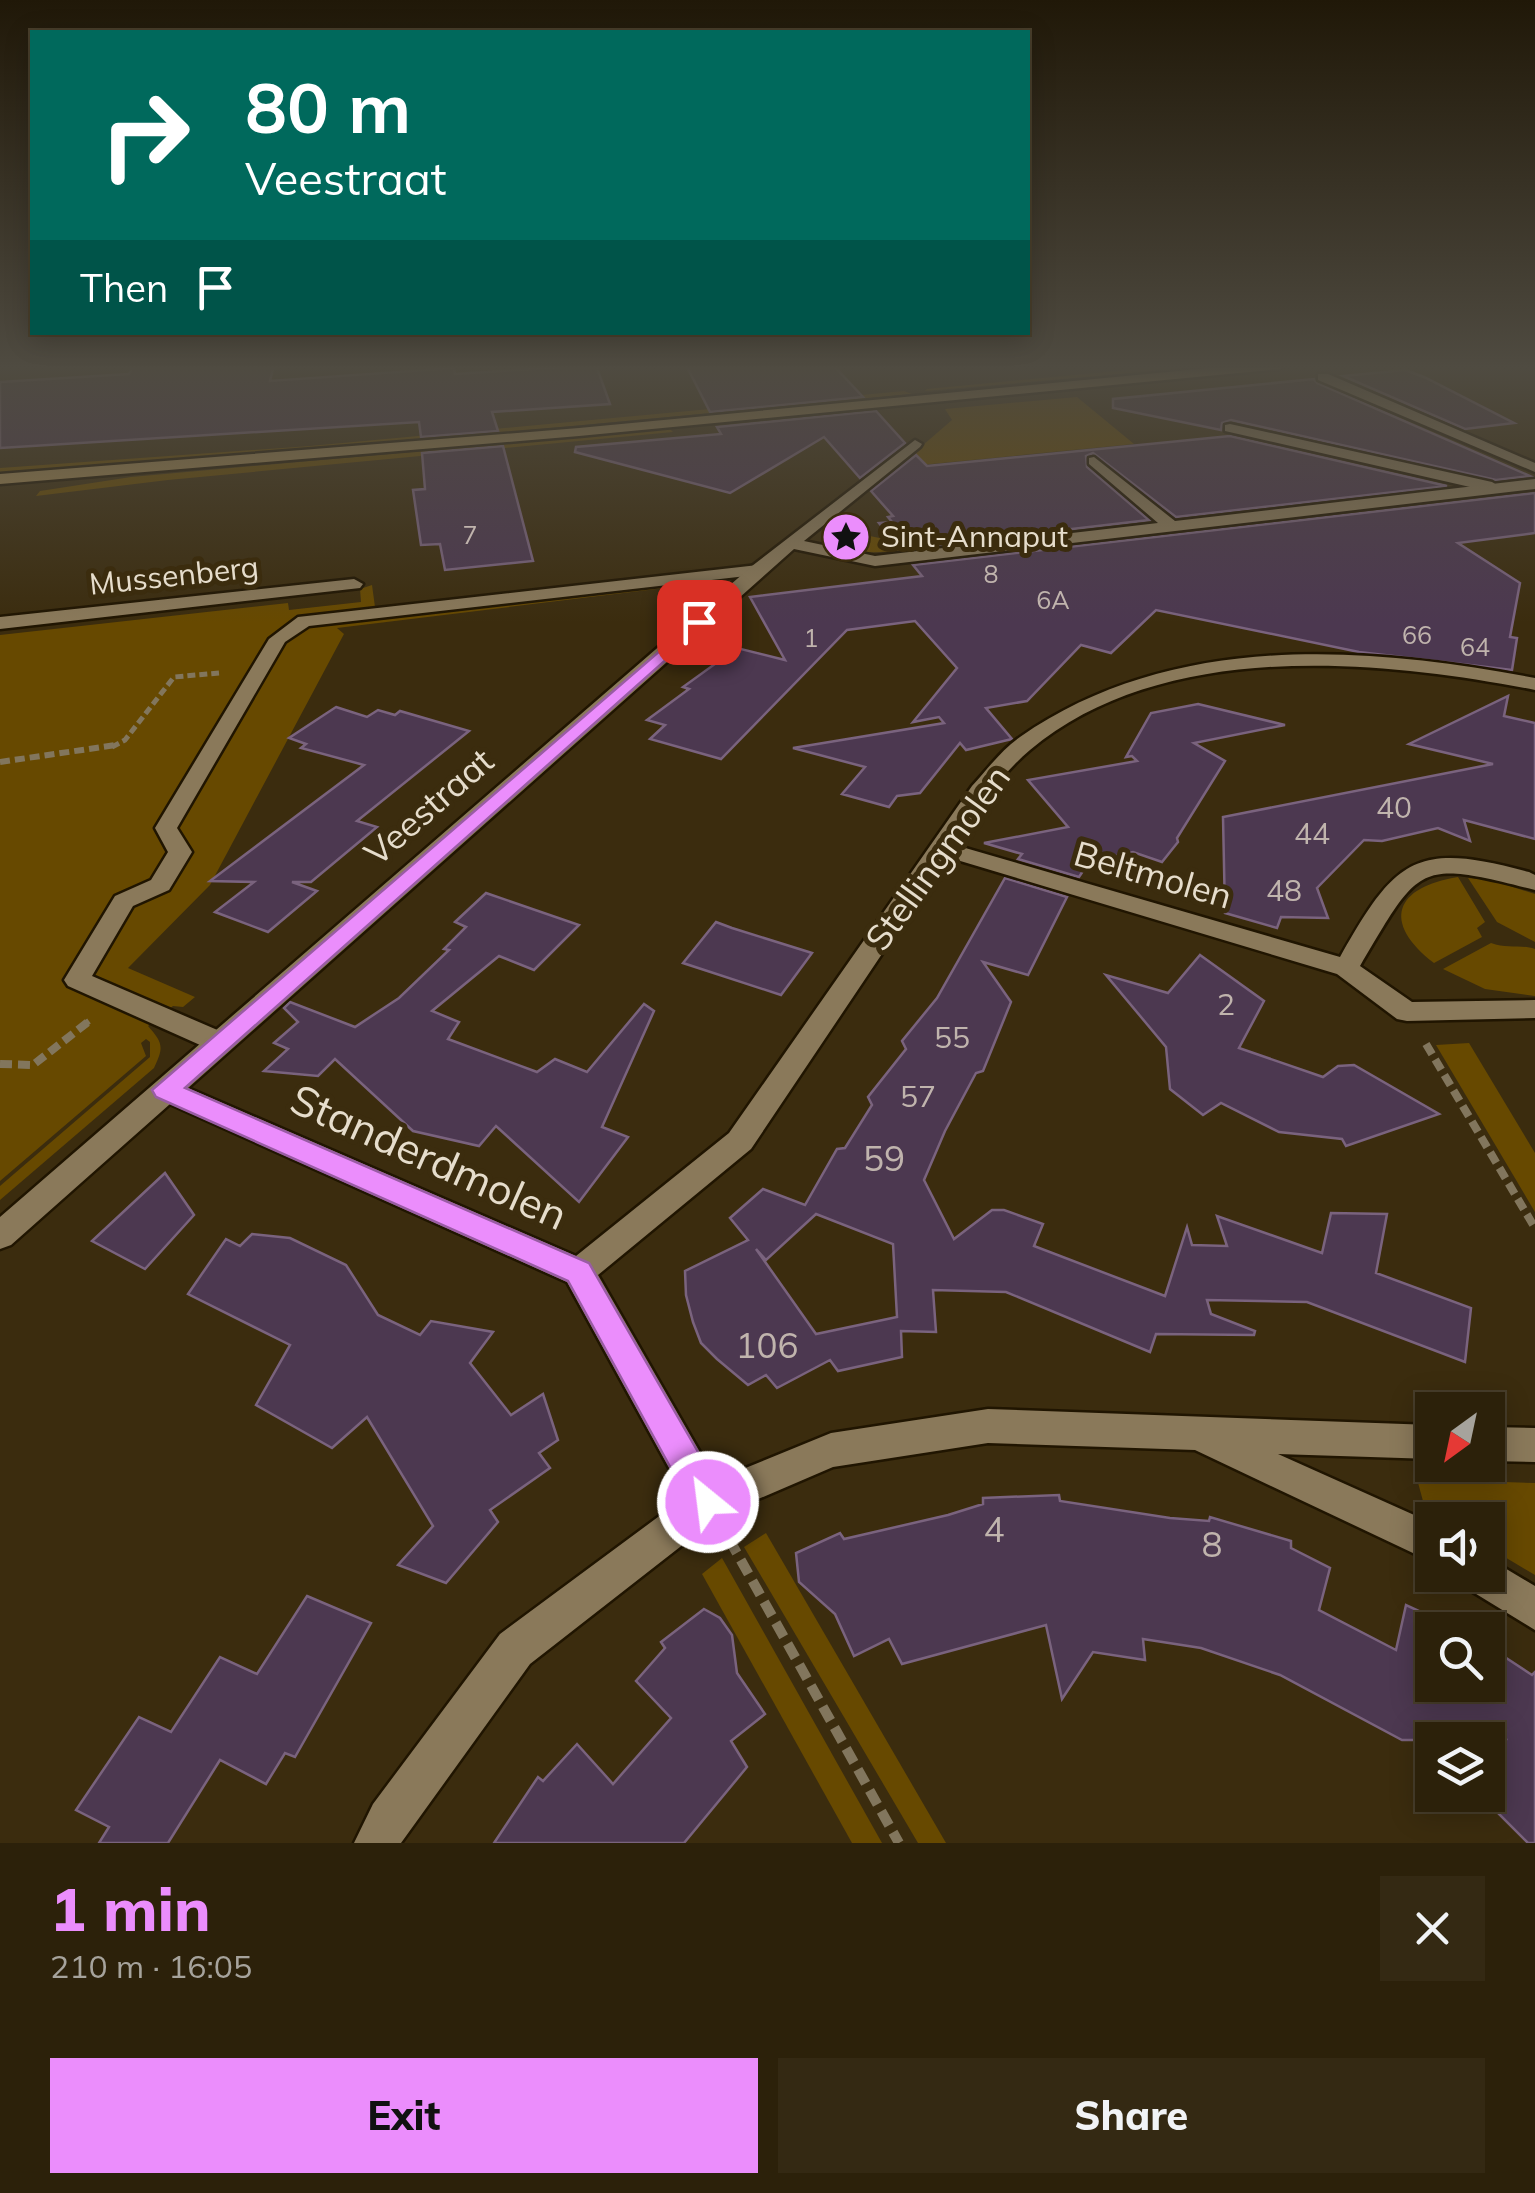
<!DOCTYPE html>
<html lang="en">
<head>
<meta charset="utf-8">
<style>
  :root { --surface:#2c210a; --page:#342913; --text:#f1f3f6; --muted:#a6a39c; --line:#483e2b; --accent:#eb8dfc }
  body { margin:0; font-family:Mulish,sans-serif; background:var(--page); color:var(--text); height:100vh; display:flex; flex-direction:column; font-size:38px; white-space:nowrap }
  * { box-sizing:border-box; margin:0 }
  p { font-size:32px; color:var(--muted) }
  .icon { flex:none; width:55px; height:55px; fill:none; stroke:currentColor; stroke-width:2; stroke-linecap:round; stroke-linejoin:round }
  .map { position:relative; height:1843px; overflow:hidden }
  .panel { display:flex; flex-direction:column; background:var(--surface); flex:1 }
  .panel>* { flex:none }
  .guide { position:absolute; left:30px; top:30px; width:1000px; height:305px; border-radius:0px; box-shadow:0 5px 25px #0003,0 0 0 2px var(--line); background:#00695c; color:#fff; overflow:hidden }
  .needle { width:65px; rotate:213deg }
  .fabs { position:absolute; left:1415px; top:1392px; display:grid; gap:20px }
  .fabs a { display:grid; place-items:center; width:90px; height:90px; border-radius:0px; background:var(--surface); box-shadow:0 5px 25px #0003,0 0 0 2px var(--line); font-size:50px }
  .pin { position:absolute; display:grid; place-items:center; width:85px; height:85px; color:#fff; margin:-42px; border-radius:20px; box-shadow:0 5px 15px #0006 }
  .me { position:absolute; width:110px; margin:-55px; rotate:331deg; stroke-linejoin:round; filter:drop-shadow(0 0 8px #0008) }
  .turn { display:flex; align-items:center; gap:35px; height:210px; padding:0 50px; font-size:45px }
  .turn .icon { width:130px; height:130px; stroke-width:2.5 }
  .turn b { display:block; font-size:70px; line-height:85px }
  .then { display:flex; align-items:center; height:95px; padding:0 50px; background:#0003; gap:20px; font-size:38px }
  .round { display:grid; place-items:center; flex:none; width:105px; height:105px; border-radius:0px; background:var(--page) }
  .head { display:flex; align-items:center; justify-content:space-between; height:170px; padding:0 50px }
  h1 { font-size:60px; font-weight:800; line-height:75px; color:var(--accent) }
  .action { display:flex; gap:20px; margin-top:auto; padding:20px 50px }
  .action a { flex:1; height:115px; border-radius:0px; background:var(--accent); color:#111; font-size:40px; font-weight:800; line-height:115px; text-align:center }
  .action a+a { background:var(--page); color:var(--text) }
  .map>svg:first-child { display:block }
  .green { fill:#674900 }
  .building { fill:#4c3850; stroke:#7a637e; stroke-width:2.5; fill-rule:evenodd }
  .lines { fill:none; stroke-linecap:round; stroke-linejoin:round }
  .service-casing { stroke:#201501; stroke-width:5 }
  .minor-casing { stroke:#201501; stroke-width:5 }
  .secondary-casing { stroke:#201501; stroke-width:5 }
  .path-far3 { stroke:#82765d; stroke-width:5; stroke-dasharray:8 4; stroke-linecap:butt }
  .path-far2 { stroke:#82765d; stroke-width:6; stroke-dasharray:10 5; stroke-linecap:butt }
  .path-far1 { stroke:#82765d; stroke-width:8; stroke-dasharray:12 6; stroke-linecap:butt }
  .path { stroke:#82765d; stroke-width:10; stroke-dasharray:16 8; stroke-linecap:butt }
  .service { fill:#8a795a; fill-rule:evenodd }
  .minor { fill:#8a795a; fill-rule:evenodd }
  .secondary { fill:#a08652; fill-rule:evenodd }
  .route { fill:#eb8dfc; stroke:#995ca4; stroke-width:2.5 }
  .labels { text-anchor:middle; stroke-width:10; stroke-linejoin:round; paint-order:stroke }
  .far-number-label { font-size:25px; fill:#c0b4ad }
  .far-poi-label { font-size:30px; fill:#e6ddcc; stroke:#3b2c0e; text-anchor:start }
  .far-street-label { font-size:30px; fill:#e6ddcc; stroke:#3b2c0e }
  .number-label { font-size:30px; fill:#c0b4ad }
  .street-label { font-size:35px; fill:#e6ddcc; stroke:#3b2c0e }
  .near-number-label { font-size:35px; fill:#c0b4ad }
  .near-street-label { font-size:42px; fill:#e6ddcc; stroke:#3b2c0e }
</style>
</head>
<body>
<div class="map">
<svg width="1535" height="1843" viewBox="0 0 1535 1843">
  <rect width="100%" height="100%" fill="#3b2c0e"/>
  <g class="green">
    <path d="M1180 365H1224L925 391 927 389Z"/>
    <path d="M904 391 912 394 391 443 0 473V468L310 446Z"/>
    <path d="M1077 397 1134 444 910 466 915 460 908 458 952 420 945 409Z"/>
    <path d="M670 429 673 432 168 480 36 496 40 491 131 477Z"/>
    <path d="M826 527 899 542 902 550C878 553 836 557 822 532Z"/>
    <path d="M742 569 719 585 681 586 337 628 344 634 210 885 128 968 195 997 183 1007 173 1006 148 1026C163 1043 164 1047 154 1068L0 1200V1186L150 1057V1042L146 1039 141 1043 146 1056 0 1181V635L288 603 289 610 361 602 360 589 372 585 375 607Z"/>
    <path d="M1458 877 1485 922 1477 928 1482 937 1434 963C1381 922 1395 887 1458 877Z"/>
    <path d="M1468 878 1491 880 1535 894V942L1497 922Z"/>
    <path d="M1491 943C1507 949 1519 944 1535 949V996L1485 989 1443 969Z"/>
    <path d="M1469 1043 1535 1153V1212L1436 1045Z"/>
    <path d="M1417 1479 1535 1483V1575L1488 1547V1520H1440L1426 1512Z"/>
    <path d="M766 1533 946 1843H918L744 1547Z"/>
    <path d="M722 1558 882 1843H852L702 1574Z"/>
  </g>
  <g class="building">
    <path d="M134 365H274L270 381 454 368 455 374 596 365 610 404 492 412 498 431 421 437 419 422 0 448V382L129 374Z"/>
    <path d="M686 365H833L863 397 710 412Z"/>
    <path d="M1405 370 1424 377 1514 423 1465 429 1343 376Z"/>
    <path d="M1314 379 1317 383 1530 476 1496 480 1231 420 1222 423 1221 430 1113 408V399Z"/>
    <path d="M876 411 905 443 860 478 824 437 730 493 575 452 576 447 721 434 717 427Z"/>
    <path d="M1230 436 1447 486 1176 517 1093 453 1086 456 1087 467 1149 520 900 549 879 523 892 522 888 517 893 516 871 491 916 455 927 466Z"/>
    <path d="M503 446 533 561 445 570 440 544 421 545 413 490 425 489 422 453Z"/>
    <path d="M1535 493V533L1458 543 1520 583 1510 637 1517 638 1512 670 1359 652 1156 610 1111 653 1081 645 1027 701 986 708 1012 739 966 750 960 743 920 793 897 796 889 807 842 794 865 767 793 748 944 723 939 717 913 722 957 668 915 621 847 630 721 759 650 739 665 725 647 720 689 689 683 687 737 648 785 660 750 597 922 576 913 565Z"/>
    <path d="M1508 696 1504 716 1535 723V839L1464 820 1470 841 1438 828 1382 841 1364 840 1317 888 1328 918 1281 917 1277 928 1225 913 1223 817 1493 764 1409 744Z"/>
    <path d="M1198 704 1285 725 1194 743 1225 761 1177 838 1178 842 1162 862 1133 852 1089 862 1079 877 1018 859 1022 854 984 843 1068 827 1028 780 1137 761 1132 756 1126 757 1151 713Z"/>
    <path d="M336 707 367 717 378 710 395 715 400 711 469 731 357 821 377 827 311 882H292L317 891 268 932 215 912 254 882 210 881 364 765 301 748 306 744 289 738Z"/>
    <path d="M1005 878 1067 897 1028 975 983 962 1011 1002 983 1071 976 1073 945 1131 924 1180 954 1239 992 1210H1004L1043 1224 1034 1246 1165 1296 1187 1227 1192 1245 1227 1246 1217 1216 1322 1253 1331 1213 1387 1214 1376 1273 1471 1308 1465 1362 1307 1302 1207 1300 1211 1314 1255 1331 1254 1335 1156 1334 1150 1352 1006 1292 933 1290 936 1332 901 1331 902 1357 838 1371 830 1360 777 1388 766 1375 748 1385 717 1359 701 1343 693 1322 686 1295 685 1271 748 1240 730 1218 763 1189 805 1205 837 1149 845 1148 872 1105 868 1097 906 1049 902 1041 937 998ZM816 1214 893 1244 897 1317 816 1334 756 1249 766 1260Z"/>
    <path d="M486 893 579 925 534 970 499 956 432 1011 459 1022 448 1039 537 1072 555 1059 587 1072 644 1004 654 1011 602 1127 628 1137 579 1202 496 1126 479 1146 413 1131 335 1059 318 1076 264 1071 288 1049 274 1043 298 1022 284 1008 290 1002 355 1027 399 998 449 950 444 949 466 927 455 922Z"/>
    <path d="M716 922 732 928 812 953 781 995 683 963Z"/>
    <path d="M1200 955 1264 1001 1239 1048 1323 1077 1338 1066 1354 1065 1439 1114 1346 1146 1342 1139 1279 1132 1221 1103 1203 1115 1170 1089 1166 1047 1106 975 1168 993Z"/>
    <path d="M165 1173 194 1215 145 1269 92 1241Z"/>
    <path d="M252 1234 290 1238 346 1265 378 1315 420 1335 431 1321 493 1332 470 1363 511 1415 543 1394 558 1440 539 1453 550 1468 490 1510 498 1522 446 1583 398 1565 433 1526 367 1417 332 1448 256 1405 290 1345 188 1294 226 1239 240 1246Z"/>
    <path d="M1059 1495 1060 1501 1170 1518 1209 1521 1210 1517 1291 1541V1548L1330 1568 1319 1610 1396 1650 1406 1605 1449 1625 1450 1621 1464 1630H1432V1685H1488V1646L1532 1675 1535 1672V1843H1528L1486 1801 1488 1785 1506 1740H1402L1280 1675 1201 1648 1143 1639 1145 1660 1093 1652 1062 1699 1046 1625 902 1664 889 1639 854 1656 835 1614 799 1582 796 1553 840 1533 844 1539 948 1515 983 1504V1498Z"/>
    <path d="M307 1596 371 1623 295 1757 285 1753 266 1784 220 1760 168 1843H99L109 1827 76 1810 139 1717 171 1732 220 1657 257 1674Z"/>
    <path d="M704 1609 720 1618 732 1635 737 1673 765 1714 731 1741 747 1767 684 1843H494L538 1777 543 1781 577 1744 613 1784 671 1718 636 1681 665 1648 661 1642Z"/>
  </g>
  <g class="lines">
    <g class="service-casing">
      <g id="service">
        <path d="M1230 424 1492 482 1500 487 1492 492 1225 431V425Z"/>
        <path d="M758 565 767 570 764 574 309 626 285 642 177 828 192 852 169 890 133 906 92 976 229 1035 233 1042 229 1049H209L68 986 64 980 115 896 151 880 168 852 155 828 269 639 298 617Z"/>
      </g>
    </g>
    <g class="minor-casing">
      <g id="minor">
        <path d="M1318 374H1328L1535 463V472L1318 380Z"/>
        <path d="M915 440 922 444 920 447 804 541 875 556 1158 523 1089 464V458L1094 457 1175 521 1535 479V489L875 566 794 549 188 1088 576 1256 729 1133 972 786C987 770 1001 750 1020 737 1171 632 1363 645 1535 678V690C1378 659 1163 639 1030 750 999 776 977 811 955 845L1340 957C1395 860 1414 840 1529 872L1535 875V890C1417 860 1421 863 1360 966L1412 1002 1535 1000V1018L1407 1021 1397 1019 1337 974 947 857 751 1149 598 1275 716 1480 831 1433 988 1409 1432 1425V1459L1278 1454 1432 1523V1562L1195 1450 988 1443 833 1467 721 1515 530 1664 401 1843H354L373 1804 500 1634 685 1497 567 1282 170 1104 11 1245 0 1249V1217L752 566Z"/>
        <path d="M354 579 363 584 360 588 0 629V617Z"/>
        <path d="M1488 1427 1535 1428V1462L1488 1461Z"/>
        <path d="M1488 1558 1535 1586V1630L1468 1589 1462 1575H1488Z"/>
      </g>
    </g>
    <g class="secondary-casing">
      <path id="secondary" d="M1241 365H1286L1280 369 579 436 0 484V474L579 428Z"/>
    </g>
    <path class="path-far3" d="M112 747 125 740 174 677 219 673"/>
    <g class="path-far2">
      <path d="M0 762 116 745"/>
      <path d="M85 1024 89 1021"/>
    </g>
    <g class="path-far1">
      <path d="M1426 1044 1535 1228"/>
      <path d="M0 1064 33 1065 88 1022"/>
    </g>
    <path class="path" d="M729 1539 899 1843"/>
    <use href="#service" class="service"/>
    <use href="#minor" class="minor"/>
    <use href="#secondary" class="secondary"/>
  </g>
  <linearGradient id="sky" x2="0" y2="1"><stop stop-color="#201808"/><stop offset="0.59" stop-color="#4f4b41"/><stop offset="1" stop-color="#4f4b41" stop-opacity="0"/></linearGradient>
  <rect width="1535" height="623" fill="url(#sky)"/>
  <path class="route" d="M699 617 705 618V625L185 1088 589 1263 720 1490 725 1502 720 1514 708 1519 696 1514 568 1281 156 1097 152 1090Z"/>
  <defs>
    <g id="sight-disc" transform="scale(2.5)"><circle r="9.5" fill="#eb8dfc" stroke="#3b2c0e"/><path d="M0-6L1.8-2.2L6-1.7L2.9 1.2L3.7 5.4L0 3.3L-3.7 5.4L-2.9 1.2L-6-1.7L-1.8-2.2Z" fill="#111"/></g>
  </defs>
  <g fill-rule="evenodd">
    <use href="#sight-disc" x="846" y="537"/>
  </g>
  <g class="labels">
    <g class="far-number-label">
      <text x="470" y="544">7</text>
      <text x="991" y="583">8</text>
      <text x="1053" y="609">6A</text>
      <text x="1417" y="644">66</text>
      <text x="811" y="647">1</text>
      <text x="1475" y="656">64</text>
    </g>
    <g class="far-poi-label">
      <text x="881" y="547">Sint-Annaput</text>
    </g>
    <g class="far-street-label">
      <text transform="translate(174 576) rotate(-6)" y="10">Mussenberg</text>
    </g>
    <g class="number-label">
      <text x="1394" y="818">40</text>
      <text x="1312" y="844">44</text>
      <text x="1284" y="901">48</text>
      <text x="1226" y="1015">2</text>
      <text x="952" y="1048">55</text>
      <text x="918" y="1107">57</text>
    </g>
    <g class="street-label">
      <text transform="translate(429 807) rotate(-41)" y="12">Veestraat</text>
      <text transform="translate(938 858) rotate(-54)" y="12">Stellingmolen</text>
      <text transform="translate(1153 875) rotate(16)" y="12">Beltmolen</text>
    </g>
    <g class="near-number-label">
      <text x="884" y="1171">59</text>
      <text x="767" y="1358">106</text>
      <text x="994" y="1542">4</text>
      <text x="1212" y="1557">8</text>
    </g>
    <g class="near-street-label">
      <text transform="translate(429 1157) rotate(24)" y="15">Standerdmolen</text>
    </g>
  </g>
</svg>
<div class="fabs">
<a><svg class="needle" viewBox="-14 -14 28 28"><path d="M0-13l5 13h-10z" fill="#e53935"/><path d="M0 13l5-13h-10z" fill="#a6a39c"/></svg></a>
<a><svg class="icon" aria-label="sound" viewBox="0 0 24 24"><path d="M4 9h4l5-4v14l-5-4H4zM17 9q2 3 0 6"/></svg></a>
<a><svg class="icon" aria-label="search" viewBox="0 0 24 24"><circle cx="10" cy="10" r="6"/><path d="M15 15l6 6"/></svg></a>
<a><svg class="icon" aria-label="layers" viewBox="0 0 24 24"><path d="M12 4l9 5-9 5-9-5zM3 14l9 5 9-5"/></svg></a>
</div>
<div class="pin" style="left:699px;top:622px;background:#d93025"><svg class="icon" aria-label="arrive" viewBox="0 0 24 24"><path d="M6 21V4h12l-3 4 3 4H6"/></svg></div>
<svg class="me" style="left:708px;top:1502px" viewBox="-20 -20 40 40"><circle r="17" fill="#eb8dfc" stroke="#fff" stroke-width="3"/><path d="M0-11L8 9 0 5-8 9z" fill="#fff"/></svg>
<div class="guide">
<div class="turn"><svg class="icon" aria-label="right" viewBox="0 0 24 24"><path d="M7 20v-9h11M14 6l5 5-5 5"/></svg><div><b>80 m</b>Veestraat</div></div>
<div class="then">Then<svg class="icon" aria-label="arrive" viewBox="0 0 24 24"><path d="M6 21V4h12l-3 4 3 4H6"/></svg></div>
</div>
</div>
<section class="panel">
<div class="head"><div><h1>1 min</h1><p>210 m · 16:05</p></div><a class="round"><svg class="icon" aria-label="close" viewBox="0 0 24 24"><path d="M6 6l12 12M18 6L6 18"/></svg></a></div>
<div class="action"><a>Exit</a><a>Share</a></div>
</section>
</body>
</html>
